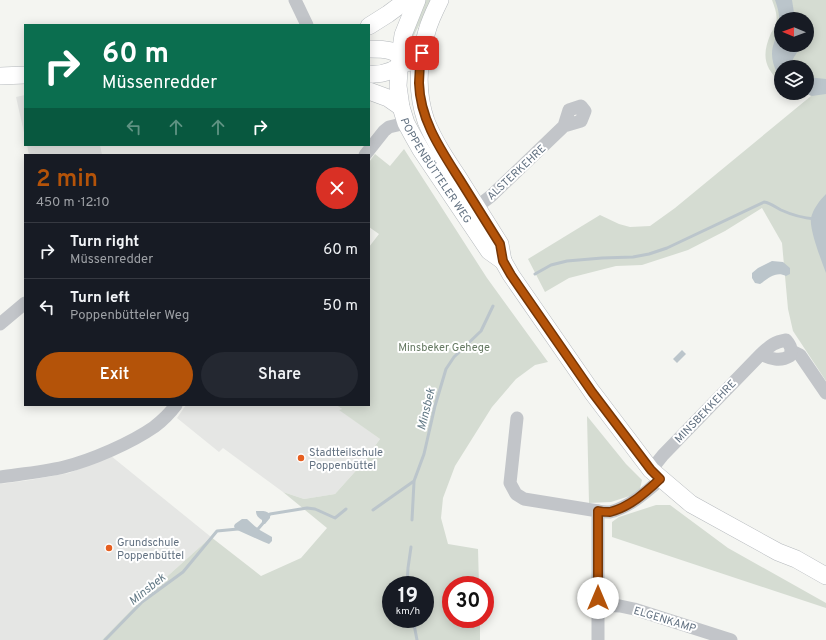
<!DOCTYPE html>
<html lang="en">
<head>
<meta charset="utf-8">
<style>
  :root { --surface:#171b24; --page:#242831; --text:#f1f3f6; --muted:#9ea1a6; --line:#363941; --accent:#b45309 }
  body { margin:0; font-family:Overpass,sans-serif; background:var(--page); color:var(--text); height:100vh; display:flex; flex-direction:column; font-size:15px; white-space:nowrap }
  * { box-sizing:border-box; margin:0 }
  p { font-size:13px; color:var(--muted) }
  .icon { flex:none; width:22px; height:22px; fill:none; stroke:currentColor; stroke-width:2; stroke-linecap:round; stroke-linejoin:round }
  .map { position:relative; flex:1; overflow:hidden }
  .panel { position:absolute; left:24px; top:154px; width:346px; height:252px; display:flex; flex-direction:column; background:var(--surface); border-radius:0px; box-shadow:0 2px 10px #0003 }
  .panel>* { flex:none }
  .top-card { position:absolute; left:24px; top:24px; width:346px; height:122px; border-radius:0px; box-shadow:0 2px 10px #0003; background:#0b6e4f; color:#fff; overflow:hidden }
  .needle { width:26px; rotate:271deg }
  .fabs { position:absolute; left:774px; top:12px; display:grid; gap:8px }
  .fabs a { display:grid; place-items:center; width:40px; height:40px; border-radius:50%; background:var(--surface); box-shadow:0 2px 10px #0003; font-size:20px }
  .speed { position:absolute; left:382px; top:576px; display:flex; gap:8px; font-size:20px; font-weight:700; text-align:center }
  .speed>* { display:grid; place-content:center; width:52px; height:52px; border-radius:50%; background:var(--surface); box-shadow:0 2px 10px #0003; line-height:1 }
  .speed small { font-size:10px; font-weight:400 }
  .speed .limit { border:6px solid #d22; background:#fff; color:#111 }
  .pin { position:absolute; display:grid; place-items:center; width:34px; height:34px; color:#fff; margin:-17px; border-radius:8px; box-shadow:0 2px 6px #0006 }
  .me { position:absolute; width:44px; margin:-22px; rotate:0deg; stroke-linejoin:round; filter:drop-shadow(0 0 3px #0008) }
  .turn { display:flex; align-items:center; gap:14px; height:84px; padding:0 12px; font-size:18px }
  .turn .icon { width:52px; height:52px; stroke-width:2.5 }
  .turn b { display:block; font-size:28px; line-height:34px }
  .lanes { display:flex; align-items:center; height:38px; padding:0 12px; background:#0003; justify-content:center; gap:20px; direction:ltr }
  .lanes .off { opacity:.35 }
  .round { display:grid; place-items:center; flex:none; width:42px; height:42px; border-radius:21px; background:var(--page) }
  .headline { display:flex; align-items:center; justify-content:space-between; height:68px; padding:0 12px }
  h1 { font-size:24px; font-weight:600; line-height:30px; color:var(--accent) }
  .cta { display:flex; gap:8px; margin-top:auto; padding:8px 12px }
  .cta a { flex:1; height:46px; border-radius:24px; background:var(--accent); color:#fff; font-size:16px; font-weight:600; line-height:46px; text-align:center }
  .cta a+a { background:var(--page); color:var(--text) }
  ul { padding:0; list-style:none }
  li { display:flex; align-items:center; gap:12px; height:56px; padding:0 12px; border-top:1px solid var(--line) }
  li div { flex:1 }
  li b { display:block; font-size:15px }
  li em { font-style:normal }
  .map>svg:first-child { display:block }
  .built { fill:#e5e6e4 }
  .green { fill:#d5dcd2; fill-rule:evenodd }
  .water { fill:#bbc5cb }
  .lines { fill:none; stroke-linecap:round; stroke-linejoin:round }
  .stream { stroke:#bbc5cb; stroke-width:3 }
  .major-casing { stroke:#b5b9bd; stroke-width:18 }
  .minor { stroke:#c2c5c9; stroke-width:13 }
  .major { stroke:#fff; stroke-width:17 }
  .route-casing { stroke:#753606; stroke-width:10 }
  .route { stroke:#b45309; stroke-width:7 }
  .poi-dot { fill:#e65f20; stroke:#fff; stroke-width:1.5 }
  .labels { text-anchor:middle; stroke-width:4; stroke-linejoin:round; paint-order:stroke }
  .street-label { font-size:11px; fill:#637282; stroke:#fff }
  .park-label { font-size:11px; fill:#657962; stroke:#fff }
  .poi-label { font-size:11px; fill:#637282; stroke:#fff; text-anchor:start }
  .water-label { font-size:12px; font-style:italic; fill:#637a86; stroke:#fff }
</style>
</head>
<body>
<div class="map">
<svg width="826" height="640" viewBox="0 0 826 640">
  <rect width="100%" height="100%" fill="#f4f5f1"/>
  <g class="built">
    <path d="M25 95V137L16 97Z"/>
    <path d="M27 145H100L102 155H29Z"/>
    <path d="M186 405H336L342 409 340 410 380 439 361 465 335 494 304 499 283 492 223 448 219 452 177 418Z"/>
    <path d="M111 456 211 537 141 600 102 640H0V484L30 480 69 473Z"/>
  </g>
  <g class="green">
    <path d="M425 0H432L414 35 409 44Z"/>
    <path d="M772 0H826V381L793 331 788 309 782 243 762 208 725 231 688 250 642 265 616 266 569 278 545 292 528 259 600 215 619 224 630 227 650 226 675 208 811 96 805 93H807V67H781V83C763 67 762 54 771 33 773 30 775 27 776 24 778 16 775 8 772 0ZM781 19H807V45H781Z"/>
    <path d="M404 149 487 278 548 362 535 365 516 379 492 407 455 466 443 498 441 518 448 544 478 549 479 585H451V619H480V640H102L141 600 211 537 261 576 301 558 327 528 283 492 304 499 335 494 361 465 380 439 339 410 342 409 336 405H369V247L379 234 369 227V162L375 154 390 166ZM391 585H425V619H391Z"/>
    <path d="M587 416 626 464 642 480 639 493 611 502 589 503Z"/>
    <path d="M656 505H670L728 548 826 603V608L612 537V522L619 517Z"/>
  </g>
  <g class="water">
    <path d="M775 0H792L795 19H781V45H800C799 54 790 57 793 67H781V79C774 70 770 56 773 46 775 39 779 32 779 25 780 16 778 8 775 0Z"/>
    <path d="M807 77 826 79V94L812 96 805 93H807Z"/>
    <path d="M826 194V273C822 262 809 229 811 218 813 209 820 200 826 194Z"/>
    <path d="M772 261 783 262 790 268V274L786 276C776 271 769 278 760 284L755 283 752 278V273L758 268Z"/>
    <path d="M682 350 686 354 677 363 673 359Z"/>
    <path d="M256 511C261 511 266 510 270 514V518L265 524H262V520C259 518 256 516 256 511Z"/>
    <path d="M242 519H247L258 529 272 537V541L269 544 264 542 235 529 234 526 235 524Z"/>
  </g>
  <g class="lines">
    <g class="stream">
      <path d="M535 274 551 265 567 261 602 258 633 257 649 254 667 248 764 202C771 203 775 207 781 210 792 215 803 218 815 219"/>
      <path d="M373 510 414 481 424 454 435 406 446 369 454 357 481 331 493 306"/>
      <path d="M268 517 270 514 307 508 315 509 335 518 346 509"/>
      <path d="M412 520 414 482"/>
      <path d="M255 529H258L264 522"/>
      <path d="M407 585 408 568 411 547"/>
      <path d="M413 619 417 640"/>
      <path d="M105 640 142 602 183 572 217 531 238 529"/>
    </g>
    <g class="major-casing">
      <g id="major">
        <path id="s1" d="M417 0 403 35 400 55 398 86 401 107 406 123 413 136 421 150 489 251 503 261 511 275 592 392 651 470 691 504 778 552 796 559 826 576"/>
        <path d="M440 0C435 10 430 20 427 31 418 60 416 92 426 121 434 141 446 159 458 177 472 199 486 222 500 244L503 261"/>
        <path d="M369 26 388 14 407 0"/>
        <path d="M369 49C385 49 397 49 407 63"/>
        <path d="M369 74C383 75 397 70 407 60"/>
        <path d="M0 76 25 75"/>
        <path d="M369 91 388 98 401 107"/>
      </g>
    </g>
    <g class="minor">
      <path d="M295 0 307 25"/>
      <path d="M365 155 384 131 389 127 406 123"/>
      <path d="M470 212 491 196 564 126 581 121 585 111 581 106 569 110 564 126"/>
      <path d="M0 324 25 303"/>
      <path d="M792 351 800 355 826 393"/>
      <path d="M517 418 510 483 516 494 524 499 598 511V640"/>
      <path d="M651 470 663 455 761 354C771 359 780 362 790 356 792 349 791 346 786 340 774 342 770 346 761 354"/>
      <path d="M0 477C21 474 43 472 64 467 92 460 131 443 154 427 162 421 170 413 176 405"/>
      <path d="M598 511C602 512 606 512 610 512 630 507 646 492 661 479"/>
      <path d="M598 605 620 606 634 609 731 640"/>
    </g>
    <use href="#major" class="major"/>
  </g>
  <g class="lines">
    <g class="route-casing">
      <path id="route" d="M422 53C420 63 419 73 419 83 420 120 441 150 460 180 473 201 487 223 500 244L503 261 511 275 592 392 651 470 660 479C646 492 630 507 610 512 606 512 602 512 598 511V598"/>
    </g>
    <use href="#route" class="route"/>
  </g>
  <g class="poi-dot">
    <circle cx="301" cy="458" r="4"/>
    <circle cx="109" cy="548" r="4"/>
  </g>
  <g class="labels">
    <g class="street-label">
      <text dy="4" stroke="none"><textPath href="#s1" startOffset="183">POPPENBÜTTELER WEG</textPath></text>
      <text transform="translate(516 172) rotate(-43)" y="4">ALSTERKEHRE</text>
      <text transform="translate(705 411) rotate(-46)" y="4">MINSBEKKEHRE</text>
      <text transform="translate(665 619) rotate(17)" y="4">ELGENKAMP</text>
    </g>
    <g class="park-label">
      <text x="444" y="351">Minsbeker Gehege</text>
    </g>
    <g class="poi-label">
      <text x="309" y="456">Stadtteilschule<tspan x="309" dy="13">Poppenbüttel</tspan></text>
      <text x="117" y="546">Grundschule<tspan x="117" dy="13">Poppenbüttel</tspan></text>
    </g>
    <g class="water-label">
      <text transform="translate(426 409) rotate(-76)" y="4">Minsbek</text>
      <text transform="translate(147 589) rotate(-39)" y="4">Minsbek</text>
    </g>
  </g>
</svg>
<div class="fabs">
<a><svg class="needle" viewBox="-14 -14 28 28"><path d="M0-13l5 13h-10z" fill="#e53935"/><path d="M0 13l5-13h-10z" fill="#9ea1a6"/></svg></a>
<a><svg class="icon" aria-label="layers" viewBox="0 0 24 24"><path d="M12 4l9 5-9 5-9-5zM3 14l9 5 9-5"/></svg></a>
</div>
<div class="speed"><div>19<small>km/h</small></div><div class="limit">30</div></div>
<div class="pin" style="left:422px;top:53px;background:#d93025"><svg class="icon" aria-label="arrive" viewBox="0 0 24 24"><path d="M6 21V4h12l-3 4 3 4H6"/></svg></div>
<svg class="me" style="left:598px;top:598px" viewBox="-20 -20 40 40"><circle r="19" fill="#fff"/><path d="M0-13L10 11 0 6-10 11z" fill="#b45309"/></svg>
<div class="top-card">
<div class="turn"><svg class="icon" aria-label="right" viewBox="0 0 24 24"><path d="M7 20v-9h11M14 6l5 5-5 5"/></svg><div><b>60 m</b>Müssenredder</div></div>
<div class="lanes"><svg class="icon off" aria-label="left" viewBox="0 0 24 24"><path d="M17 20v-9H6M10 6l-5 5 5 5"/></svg><svg class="icon off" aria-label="ahead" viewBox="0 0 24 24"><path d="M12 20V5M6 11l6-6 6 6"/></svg><svg class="icon off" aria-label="ahead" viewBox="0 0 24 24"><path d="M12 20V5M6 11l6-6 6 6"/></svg><svg class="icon" aria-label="right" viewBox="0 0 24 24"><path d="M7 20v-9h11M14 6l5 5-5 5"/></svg></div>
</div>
<section class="panel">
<div class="headline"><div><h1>2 min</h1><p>450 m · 12:10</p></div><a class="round" style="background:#d93025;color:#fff"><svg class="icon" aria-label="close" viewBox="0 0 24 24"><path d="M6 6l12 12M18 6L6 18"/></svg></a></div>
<ul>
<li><svg class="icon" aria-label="right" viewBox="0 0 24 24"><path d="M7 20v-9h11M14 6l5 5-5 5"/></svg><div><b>Turn right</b><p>Müssenredder</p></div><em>60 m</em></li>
<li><svg class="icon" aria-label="left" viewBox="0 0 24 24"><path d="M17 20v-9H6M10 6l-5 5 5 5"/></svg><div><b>Turn left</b><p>Poppenbütteler Weg</p></div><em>50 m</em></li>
</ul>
<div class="cta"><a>Exit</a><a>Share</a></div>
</section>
</div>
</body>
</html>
